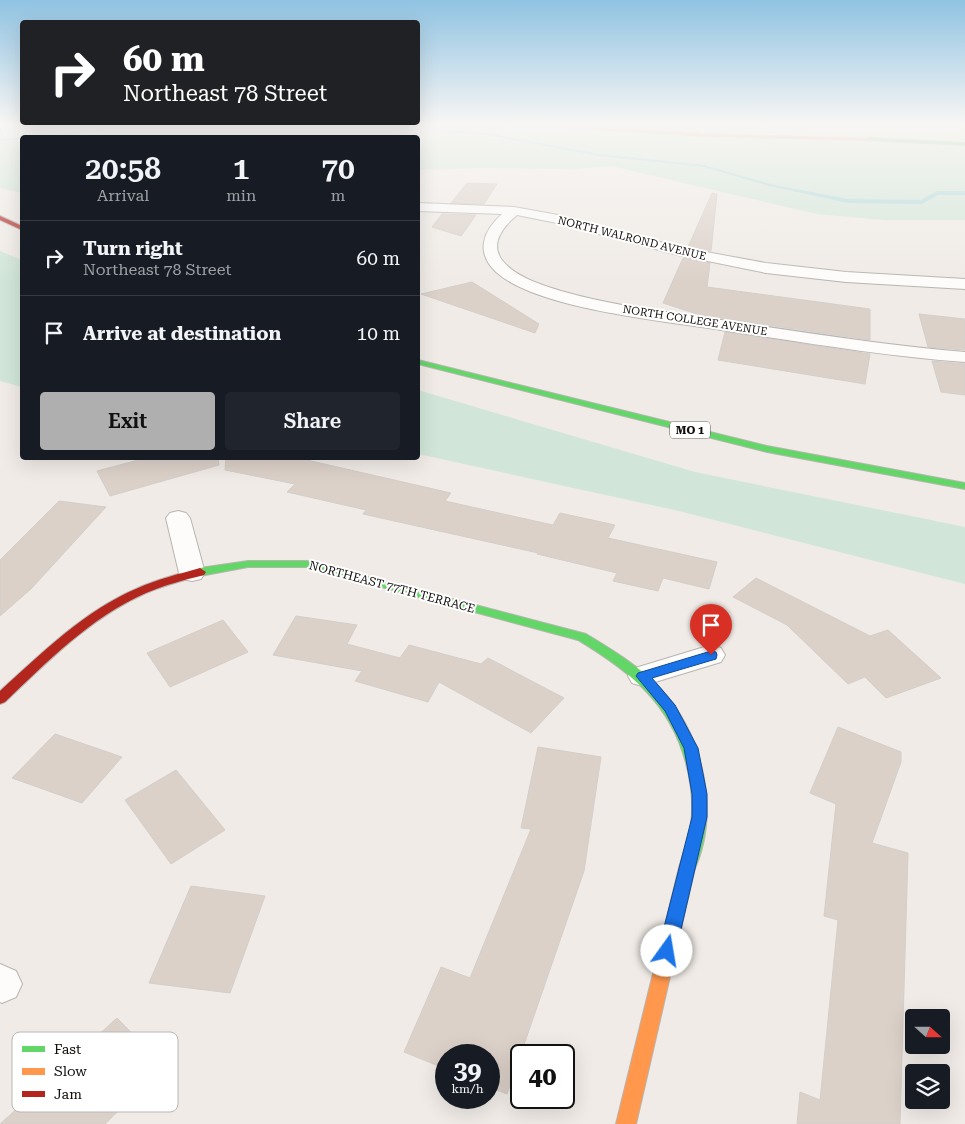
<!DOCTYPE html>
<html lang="en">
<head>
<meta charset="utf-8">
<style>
  :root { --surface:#171b24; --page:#20242c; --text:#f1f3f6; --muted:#9ea1a6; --line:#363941; --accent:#afafaf }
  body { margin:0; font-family:"Roboto Serif",serif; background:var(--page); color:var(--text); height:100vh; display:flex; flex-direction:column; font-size:19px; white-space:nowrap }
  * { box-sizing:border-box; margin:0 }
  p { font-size:16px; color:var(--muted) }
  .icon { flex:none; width:28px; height:28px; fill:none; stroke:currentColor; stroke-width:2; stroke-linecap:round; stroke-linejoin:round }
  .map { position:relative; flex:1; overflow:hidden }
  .details { position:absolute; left:20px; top:135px; width:400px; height:325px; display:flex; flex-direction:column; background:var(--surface); border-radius:5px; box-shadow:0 5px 20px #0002 }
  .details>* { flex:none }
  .banner { position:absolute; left:20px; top:20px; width:400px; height:105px; border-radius:5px; box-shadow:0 5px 20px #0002; background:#202124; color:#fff; overflow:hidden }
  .needle { width:32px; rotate:111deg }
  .controls { position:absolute; left:905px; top:1009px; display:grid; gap:10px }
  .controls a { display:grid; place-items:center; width:45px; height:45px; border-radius:5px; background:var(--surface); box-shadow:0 5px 20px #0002; font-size:25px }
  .speed { position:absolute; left:435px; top:1044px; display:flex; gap:10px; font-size:25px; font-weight:700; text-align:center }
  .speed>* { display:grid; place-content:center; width:65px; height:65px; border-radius:50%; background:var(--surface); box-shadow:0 5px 20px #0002; line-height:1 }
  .speed small { font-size:12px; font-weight:400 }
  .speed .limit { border:2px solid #111; border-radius:8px; background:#fff; color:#111 }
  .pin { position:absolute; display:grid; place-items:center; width:42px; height:42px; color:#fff; margin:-51px -21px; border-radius:50% 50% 50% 0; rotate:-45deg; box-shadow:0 0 5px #0007 }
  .pin .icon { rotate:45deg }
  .me { position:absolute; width:55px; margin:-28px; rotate:13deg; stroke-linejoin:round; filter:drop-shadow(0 0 4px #0008) }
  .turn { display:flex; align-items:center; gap:18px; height:105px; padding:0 20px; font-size:22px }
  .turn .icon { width:65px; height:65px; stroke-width:2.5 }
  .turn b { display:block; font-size:35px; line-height:42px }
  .eta { display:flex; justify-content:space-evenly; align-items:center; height:85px; text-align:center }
  .eta b { font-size:30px; font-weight:600; line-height:35px }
  .button { display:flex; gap:10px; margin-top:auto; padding:10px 20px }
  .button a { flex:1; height:58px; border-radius:5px; background:var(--accent); color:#111; font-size:20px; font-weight:600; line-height:58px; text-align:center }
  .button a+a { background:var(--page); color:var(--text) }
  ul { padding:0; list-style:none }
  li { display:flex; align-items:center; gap:15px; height:75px; padding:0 20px; border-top:1px solid var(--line) }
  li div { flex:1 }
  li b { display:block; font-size:19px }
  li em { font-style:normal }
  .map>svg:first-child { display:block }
  .green { fill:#d1e6d8 }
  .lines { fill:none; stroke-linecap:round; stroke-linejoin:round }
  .stream { fill:#acd9d9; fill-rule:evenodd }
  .building { fill:#dcd1c9; stroke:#d2ceca }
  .street-casing { stroke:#b8b5b1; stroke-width:2 }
  .fast-casing { stroke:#b8b5b1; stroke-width:2 }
  .slow-casing { stroke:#b8b5b1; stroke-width:2 }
  .jam-casing { stroke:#b8b5b1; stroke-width:2 }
  .street { fill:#fdfcfb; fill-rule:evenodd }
  .fast { fill:#63d668; fill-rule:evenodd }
  .slow { fill:#ff974d; fill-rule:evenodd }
  .jam { fill:#b3261e; fill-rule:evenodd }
  .route { fill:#1a73e8; stroke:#114b97 }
  .labels { text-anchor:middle; stroke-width:4; stroke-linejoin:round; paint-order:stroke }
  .far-street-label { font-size:11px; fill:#110e0b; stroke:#fff }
  .shield { fill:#fff; stroke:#585654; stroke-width:1 }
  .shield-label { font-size:11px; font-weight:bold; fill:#110e0b }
  .street-label { font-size:12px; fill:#110e0b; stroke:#fff }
  .key { fill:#fff; stroke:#b8b7b6; stroke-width:1 }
  .key-label { font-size:14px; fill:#110e0b }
</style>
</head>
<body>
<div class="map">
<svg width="965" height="1124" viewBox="0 0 965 1124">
  <rect width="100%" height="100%" fill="#f0ebe6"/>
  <g class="green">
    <path d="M0 125H965V220H885L817 214 611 166 575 169 481 168 418 170V138H22V193L0 188Z"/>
    <path d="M0 251 22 260V387L0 381Z"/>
    <path d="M418 390 695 472 965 527V584L679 511 418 454Z"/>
  </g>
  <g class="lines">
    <g class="stream">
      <path d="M138 125H149L43 138H24Z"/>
      <path d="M298 125H369L487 133 600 154 704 165 770 184 848 199 921 200 937 191H965V195H938L922 204 848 203 769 186 704 167 600 156 487 135 369 127Z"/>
      <path d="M24 137 22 139 0 141V139Z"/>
    </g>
  </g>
  <g class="building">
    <path d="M467 183 497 184 484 204 451 203Z"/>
    <path d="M712 193 717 194 711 251 688 247Z"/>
    <path d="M442 214 476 215 461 236 432 227Z"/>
    <path d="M683 258 710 263 707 287 870 309V340L700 315 663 303Z"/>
    <path d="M472 282 539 324 535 333 421 294Z"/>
    <path d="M919 314 965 319V350L928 347Z"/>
    <path d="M725 332 870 354 865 384 718 360Z"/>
    <path d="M932 361 965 364V395L941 392Z"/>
    <path d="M146 458H218L219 465 110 496 97 471Z"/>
    <path d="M226 458H298L451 493 445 501 553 525 560 513 615 525 608 538 717 562 709 589 663 578 658 591 613 581 617 573 537 554 538 553 363 514 366 510 287 492 295 484 225 470Z"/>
    <path d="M59 501 106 507 31 589 0 616V560Z"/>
    <path d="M756 578 870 636 888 630 941 678 886 698 865 677 848 684 787 625 733 597Z"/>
    <path d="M296 616 357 625 347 644 400 658 409 645 481 664 488 658 564 698 531 733 439 682 428 702 355 681 362 671 273 655Z"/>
    <path d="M223 620 248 652 170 687 147 653Z"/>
    <path d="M838 727 901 752V762L872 843 908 853 900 1124H797L800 1092 820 1100 838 920 824 916 836 804 810 793Z"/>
    <path d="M55 734 122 757 82 803 12 778Z"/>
    <path d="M538 747 601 757 584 871 507 1094 489 1087V1055H446V1069L404 1052 441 967 470 978 531 829 521 828Z"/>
    <path d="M176 770 225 830 171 864 125 800Z"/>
    <path d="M191 886 265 896 230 993 149 983Z"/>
    <path d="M117 1018 164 1066 105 1124H0Z"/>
  </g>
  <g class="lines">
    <g class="street-casing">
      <g id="street">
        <path d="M418 203 514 207 558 215 679 247 766 263 846 272 965 279V289L846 282 766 273 678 255 557 223 517 215C504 226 489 243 502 260 515 277 542 285 561 291 613 306 668 312 721 320 802 332 883 345 965 352V362C883 356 802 342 721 330 665 321 537 309 496 272 475 252 483 231 502 214L418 211Z"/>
        <path d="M178 511 186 513 190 518 205 573 201 579 192 581 183 579 179 573 166 518 170 513Z"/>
        <path d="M711 645 721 648 725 655 721 662 642 686 632 683 628 676 632 669Z"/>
        <path d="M0 964 16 971 22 984 16 997 2 1003 0 1002Z"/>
      </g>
    </g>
    <g class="fast-casing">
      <g id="fast">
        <path d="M869 138 965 143V145L867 140Z"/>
        <path d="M418 360 767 446 965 483V489L767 452 418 364Z"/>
        <path d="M248 561H307L586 634C612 650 639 666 660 688 704 736 721 813 693 873L687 875 681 873 679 868C683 853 689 839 691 824 694 803 691 782 686 763 670 702 629 671 578 640L307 567H248L200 576 194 572 200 568Z"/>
      </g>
    </g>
    <g class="slow-casing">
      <g id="slow">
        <path d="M550 125 704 134 871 139 869 140 704 136 552 126Z"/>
        <path d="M687 861 693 863 695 868 636 1124H616L679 868 681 863Z"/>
      </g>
    </g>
    <g class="jam-casing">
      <g id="jam">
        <path d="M0 216 22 226V230L0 220Z"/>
        <path d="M200 568 206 572 204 575C184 580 165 585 146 593 91 617 47 662 5 702L0 704V691C42 653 85 610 138 588 158 579 179 574 200 568Z"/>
      </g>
    </g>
    <use href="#street" class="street"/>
    <use href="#fast" class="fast"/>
    <use href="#slow" class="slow"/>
    <use href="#jam" class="jam"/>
  </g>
  <linearGradient id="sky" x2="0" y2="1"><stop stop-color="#90c3e2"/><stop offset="0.44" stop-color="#f8f6f4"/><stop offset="1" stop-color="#f8f6f4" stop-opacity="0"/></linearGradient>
  <rect width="965" height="282" fill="url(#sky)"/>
  <path class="route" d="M711 651 716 652 717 655 716 659 652 678 675 705 698 748 707 794V817L676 951 673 957 667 960 661 957 658 951 692 817V794L684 748 665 711 636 676 638 673Z"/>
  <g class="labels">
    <g class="far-street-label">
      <text transform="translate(632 238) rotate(14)" y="4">NORTH WALROND AVENUE</text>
      <text transform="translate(695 320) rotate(9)" y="4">NORTH COLLEGE AVENUE</text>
    </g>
    <rect class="shield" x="670" y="421.5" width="40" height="17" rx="4"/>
    <g class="shield-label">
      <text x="690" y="434">MO 1</text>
    </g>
    <g class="street-label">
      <text transform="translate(392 587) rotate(15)" y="4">NORTHEAST 77TH TERRACE</text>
    </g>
  </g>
  <rect x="12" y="1032" width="166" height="80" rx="8" class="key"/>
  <rect x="22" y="1046" width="23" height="6" fill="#63d668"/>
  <rect x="22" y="1068" width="23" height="7" fill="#ff974d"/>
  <rect x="22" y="1091" width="23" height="6" fill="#b3261e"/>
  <g class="key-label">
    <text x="54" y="1054">Fast</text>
    <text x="54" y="1076">Slow</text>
    <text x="54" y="1099">Jam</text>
  </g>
</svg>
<div class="controls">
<a><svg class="needle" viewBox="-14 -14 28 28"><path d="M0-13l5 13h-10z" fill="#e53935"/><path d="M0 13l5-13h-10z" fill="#9ea1a6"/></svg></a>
<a><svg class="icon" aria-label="layers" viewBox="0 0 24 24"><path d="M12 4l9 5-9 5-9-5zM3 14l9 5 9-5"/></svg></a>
</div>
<div class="speed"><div>39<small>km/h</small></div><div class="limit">40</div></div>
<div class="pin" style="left:711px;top:655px;background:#d93025"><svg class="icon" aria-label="arrive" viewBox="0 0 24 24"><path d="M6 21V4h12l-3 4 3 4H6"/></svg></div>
<svg class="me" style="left:667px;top:951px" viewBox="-20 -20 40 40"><circle r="19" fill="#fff"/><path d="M0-13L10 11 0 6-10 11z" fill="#1a73e8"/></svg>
<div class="banner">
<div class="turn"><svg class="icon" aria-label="right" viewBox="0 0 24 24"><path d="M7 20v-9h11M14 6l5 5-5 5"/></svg><div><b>60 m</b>Northeast 78 Street</div></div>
</div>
<section class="details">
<div class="eta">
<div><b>20:58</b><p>Arrival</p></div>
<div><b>1</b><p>min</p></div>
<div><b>70</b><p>m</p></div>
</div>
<ul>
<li><svg class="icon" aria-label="right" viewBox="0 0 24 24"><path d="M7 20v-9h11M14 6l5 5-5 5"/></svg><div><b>Turn right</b><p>Northeast 78 Street</p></div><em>60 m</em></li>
<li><svg class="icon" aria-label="arrive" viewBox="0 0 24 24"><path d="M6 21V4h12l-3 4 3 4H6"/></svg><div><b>Arrive at destination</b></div><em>10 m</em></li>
</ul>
<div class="button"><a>Exit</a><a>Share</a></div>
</section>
</div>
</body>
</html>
